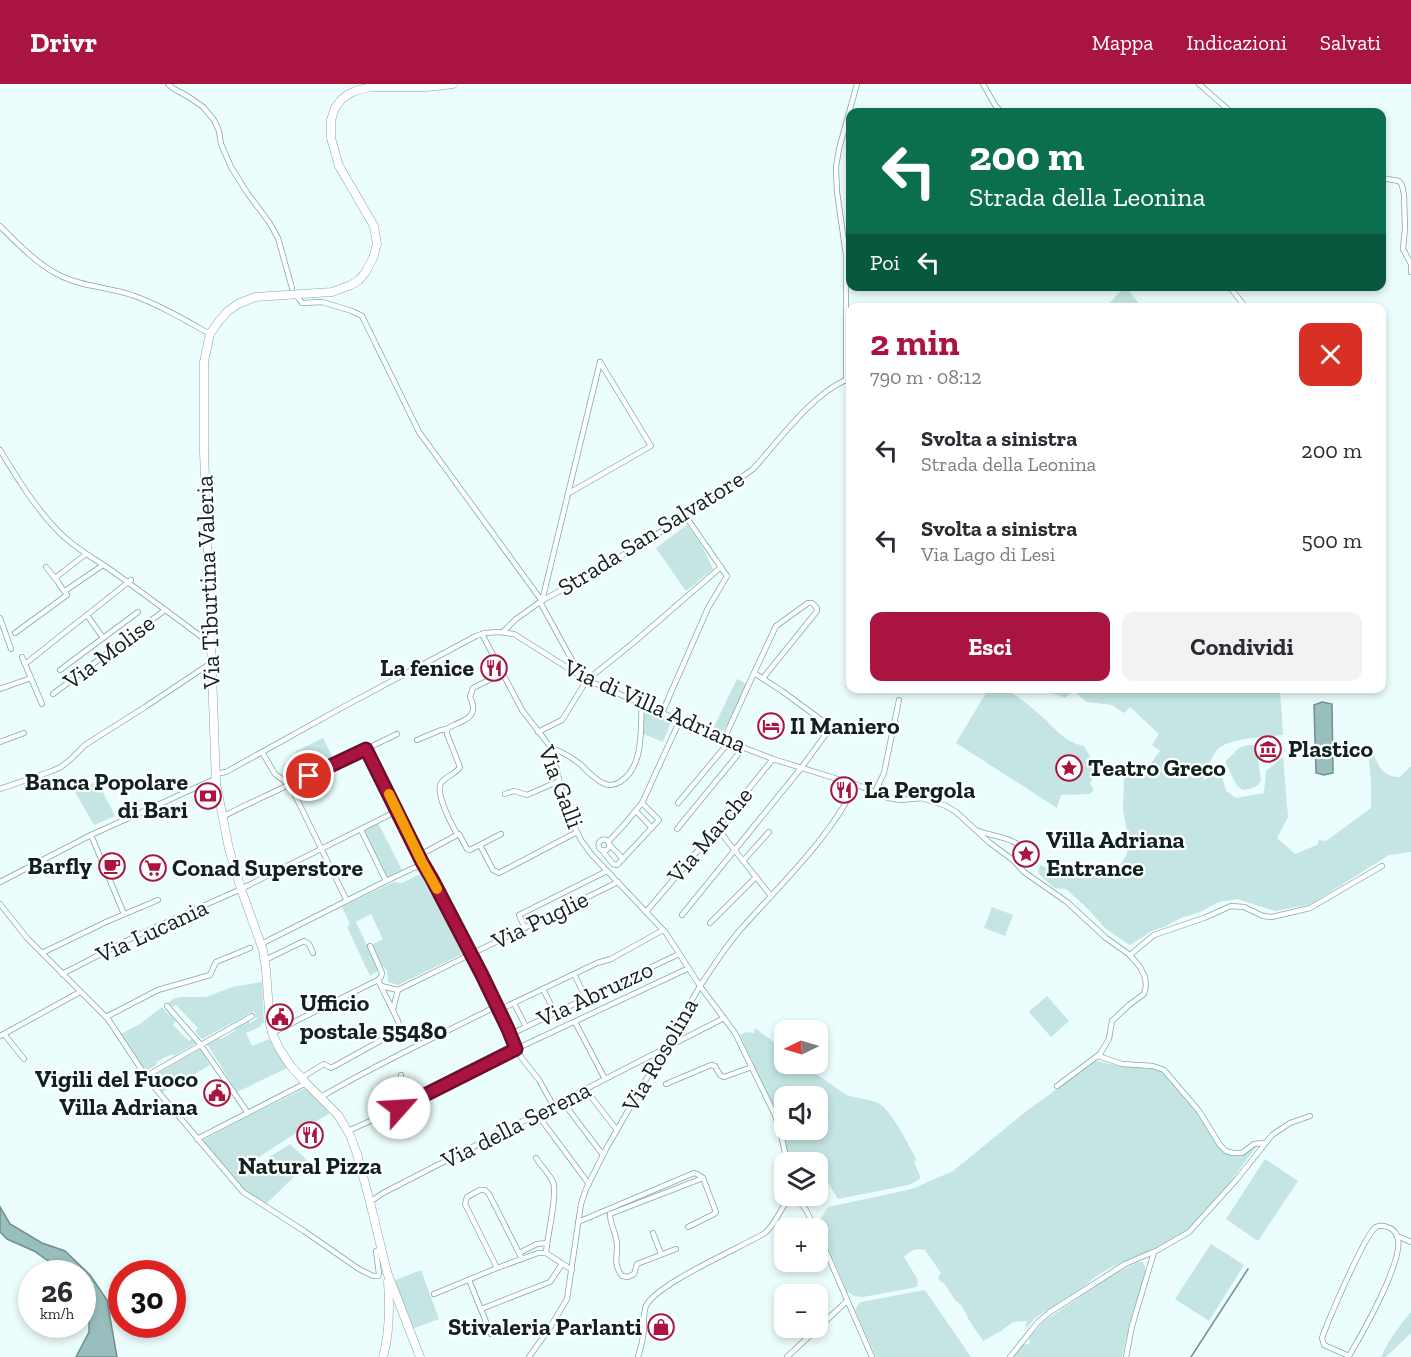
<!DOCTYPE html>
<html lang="it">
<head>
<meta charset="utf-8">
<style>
  :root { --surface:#fff; --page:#f2f2f3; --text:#2b2b33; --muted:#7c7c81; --accent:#aa1441 }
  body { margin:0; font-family:"Zilla Slab",serif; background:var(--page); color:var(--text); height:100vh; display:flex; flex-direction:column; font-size:22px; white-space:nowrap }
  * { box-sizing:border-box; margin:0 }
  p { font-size:20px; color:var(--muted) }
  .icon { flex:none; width:33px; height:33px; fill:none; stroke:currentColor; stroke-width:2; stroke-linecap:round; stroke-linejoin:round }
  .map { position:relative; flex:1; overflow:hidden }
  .sheet { position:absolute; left:846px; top:219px; width:540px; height:390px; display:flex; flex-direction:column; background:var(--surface); border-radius:12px; box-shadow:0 3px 9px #0003 }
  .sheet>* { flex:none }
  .banner { position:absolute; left:846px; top:24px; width:540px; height:183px; border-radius:12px; box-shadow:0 3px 9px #0003; background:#0b6e4f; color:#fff; overflow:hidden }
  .needle { width:39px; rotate:265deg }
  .controls { position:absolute; left:774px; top:936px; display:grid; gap:12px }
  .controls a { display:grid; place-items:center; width:54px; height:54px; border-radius:12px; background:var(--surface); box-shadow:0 3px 9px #0003; font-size:30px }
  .speed { position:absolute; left:18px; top:1176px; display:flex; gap:12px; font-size:30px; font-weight:700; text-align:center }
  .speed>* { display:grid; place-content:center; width:78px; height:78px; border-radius:50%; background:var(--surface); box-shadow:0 3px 9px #0003; line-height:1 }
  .speed small { font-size:15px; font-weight:400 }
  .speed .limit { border:9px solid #d22; background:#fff; color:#111 }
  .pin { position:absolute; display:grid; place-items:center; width:51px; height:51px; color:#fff; margin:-26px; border:3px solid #fff; border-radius:50%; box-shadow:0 2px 6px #0007 }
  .me { position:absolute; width:66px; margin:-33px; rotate:64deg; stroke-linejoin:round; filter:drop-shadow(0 0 4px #0008) }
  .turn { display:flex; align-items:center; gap:21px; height:126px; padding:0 24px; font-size:27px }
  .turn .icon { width:78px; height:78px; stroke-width:2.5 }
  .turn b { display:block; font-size:42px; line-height:51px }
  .then { display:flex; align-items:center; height:57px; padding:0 24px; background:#0003; gap:12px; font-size:22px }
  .round { display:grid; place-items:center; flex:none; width:63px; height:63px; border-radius:12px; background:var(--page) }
  .overview { display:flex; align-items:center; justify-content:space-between; height:102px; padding:0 24px }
  h1 { font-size:36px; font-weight:800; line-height:45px; color:var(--accent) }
  .button { display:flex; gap:12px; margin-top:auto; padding:12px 24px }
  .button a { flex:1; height:69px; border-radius:12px; background:var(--accent); color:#fff; font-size:24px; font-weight:800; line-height:69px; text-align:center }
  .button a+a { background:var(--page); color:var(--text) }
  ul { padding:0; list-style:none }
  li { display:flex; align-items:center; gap:18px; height:90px; padding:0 24px }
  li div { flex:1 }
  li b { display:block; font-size:22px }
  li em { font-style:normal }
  header { display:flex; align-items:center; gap:36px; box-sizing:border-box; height:84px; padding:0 30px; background:var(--accent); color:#fff }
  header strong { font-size:28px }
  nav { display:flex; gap:33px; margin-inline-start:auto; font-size:21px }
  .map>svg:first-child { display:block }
  .green { fill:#c4e5e3; fill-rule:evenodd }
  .water { fill:#98bfbd; stroke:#6f908e; stroke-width:1.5 }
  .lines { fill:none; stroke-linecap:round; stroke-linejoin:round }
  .stream { stroke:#6f908e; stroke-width:1.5 }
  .minor-casing { stroke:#7daba8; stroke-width:6 }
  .primary-casing { stroke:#7daba8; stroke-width:9 }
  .minor { stroke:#fff; stroke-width:4.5 }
  .primary { stroke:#fff; stroke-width:8 }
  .route-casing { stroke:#6e0d2a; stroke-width:15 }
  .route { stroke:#aa1441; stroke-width:10 }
  .slow { stroke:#f59e0b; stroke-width:10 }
  .labels { text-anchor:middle; stroke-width:4.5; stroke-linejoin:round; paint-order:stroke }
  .street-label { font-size:24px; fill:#0f2120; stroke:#fff }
  .poi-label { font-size:24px; font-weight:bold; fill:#0f2120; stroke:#fff; text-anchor:start }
</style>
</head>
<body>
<header>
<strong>Drivr</strong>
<nav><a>Mappa</a><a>Indicazioni</a><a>Salvati</a></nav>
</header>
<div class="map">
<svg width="1411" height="1273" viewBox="0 0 1411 1273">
  <rect width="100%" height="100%" fill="#ebfdfc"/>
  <g class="green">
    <path d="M1125 202 1142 223H1107L1112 216Z"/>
    <path d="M687 441 702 462 713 485 686 507 656 464Z"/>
    <path d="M737 595 747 600 733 631 723 647 719 648 713 645Z"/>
    <path d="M989 604 1012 605 1011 608C1020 615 1029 621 1038 629 1053 642 1063 658 1084 662 1092 677 1100 683 1090 700L1094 706 1090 710 1061 711 1057 724 956 659Z"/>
    <path d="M1051 605H1280L1283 651C1267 653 1227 654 1217 666 1211 674 1206 687 1203 697L1213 690 1222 693 1226 707 1236 714 1264 709 1266 687 1283 673 1288 733 1277 754 1295 770 1317 761 1319 756 1326 757 1371 724V697L1369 676 1371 664C1378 679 1380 693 1400 693L1411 682V768L1389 771 1311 820 1275 827 1237 815 1219 818 1200 828 1181 834 1164 843 1152 847 1130 861 1106 845 1087 824 1066 805 1054 804 1038 789 1040 781 1065 791H1089L1119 783 1127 770 1128 751 1123 727 1124 692 1149 682 1160 667 1152 661 1159 650 1130 623 1124 629 1112 621 1087 618 1073 607 1065 614 1049 608Z"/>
    <path d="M644 626 671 638 663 658 643 650Z"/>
    <path d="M323 654 334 676 306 690 295 668Z"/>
    <path d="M1248 661H1254L1257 666 1261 697C1257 704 1250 705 1243 706L1237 702 1226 680V677L1239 664Z"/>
    <path d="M97 697 115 732 94 741 75 708Z"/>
    <path d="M378 739 402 786 387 793 364 747Z"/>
    <path d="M422 789 462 870 398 901 388 898 387 886 381 881V878L380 880 371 861 383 855 371 830 356 838 379 886 370 892 347 843 350 840 342 823 393 798 402 799Z"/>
    <path d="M992 823 1013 831 1005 852 984 844Z"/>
    <path d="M262 898 264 939H262L260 943 246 949 252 962 269 955 287 984 237 1008 207 960 217 954 221 955 235 947 234 945 249 937 250 939 257 935 254 927 202 955 195 947 198 944 176 921 172 923 168 919 173 915 180 913H206L232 903Z"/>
    <path d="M1047 912 1069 937 1051 953 1029 928Z"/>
    <path d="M162 923 176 937 173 941 189 957 192 955 196 959 174 972 172 970 156 978 157 980 146 987 121 950 140 940Z"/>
    <path d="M755 944 784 966V980H802L845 1010C855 1015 867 1014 878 1019 891 1025 909 1062 916 1075L914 1078 920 1092V1095L909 1101 838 1115 825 1094 818 1076 811 1078H788L773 1022 740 951 746 948 754 949ZM784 1012H818V1046H784Z"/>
    <path d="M200 965 210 981 162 1008 151 993Z"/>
    <path d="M1098 977 1123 983 1158 985 1164 988 1196 1028 1218 1062 1225 1069 1233 1072H1238L1253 1063H1256L1225 1105 1189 1144 1181 1151 1155 1164 1110 1184 1098 1191 1080 1205 1035 1234 1027 1244 1025 1241 1027 1237 1013 1238 1001 1247 983 1257 969 1236 962 1222 955 1216 944 1199 941 1198 938 1194 941 1189 925 1166C917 1163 910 1167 904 1173L918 1196 917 1203 863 1213 854 1212 847 1208 818 1139 828 1123 912 1105 953 1087 1024 1029 1094 978Z"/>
    <path d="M306 1004 326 1025 329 1030 305 1043 256 1075 261 1082 270 1077 268 1074 290 1060 311 1080 299 1093 296 1091 266 1120 246 1108 202 1057 248 1032Z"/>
    <path d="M1265 1075 1298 1097 1258 1157 1226 1135Z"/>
    <path d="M1211 1160 1244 1181 1209 1237 1175 1215Z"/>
    <path d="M1138 1178H1143C1146 1183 1145 1187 1145 1192L1130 1238 1122 1273H1013L1024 1259 1026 1261 1030 1259 1029 1254 1041 1240 1046 1236 1112 1191Z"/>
    <path d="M421 1186 439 1235 412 1245 393 1197Z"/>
    <path d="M924 1206 927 1209 971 1273H876L855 1226 859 1219 862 1218Z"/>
    <path d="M1411 1228V1249L1386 1273H1381C1389 1256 1399 1242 1411 1228Z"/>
  </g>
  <g class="water">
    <path d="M1322 618 1332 620 1333 689 1324 691 1316 689 1314 621Z"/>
    <path d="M0 1123 10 1140 42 1159 65 1167 90 1191 107 1216 117 1273H76L89 1248V1235L83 1213 82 1190 63 1189 61 1186 34 1167 7 1155 0 1148Z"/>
  </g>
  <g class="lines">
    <path class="stream" d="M1191 1273 1248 1185"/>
    <g class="minor-casing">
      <g id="minor">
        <path d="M168 0 174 5 189 13 203 23 214 36 219 47 221 60 231 83 248 110 269 138 278 154 292 204"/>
        <path d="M983 0 995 21 1001 28"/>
        <path d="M1199 0 1231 28"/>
        <path d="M1382 94 1399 97 1402 101 1404 111 1405 144 1403 165 1411 180V188"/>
        <path d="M0 142C17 159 35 178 57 190 79 202 107 203 132 211 160 221 185 236 210 250"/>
        <path d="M1229 202 1246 224"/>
        <path d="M296 211 302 219 322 218 352 227 362 232 419 348 542 517"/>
        <path d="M846 296V171L837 108 836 83 839 65 857 0"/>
        <path d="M0 366C17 394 36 425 59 448 75 465 96 475 115 489 147 512 179 536 211 560"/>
        <path d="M569 409 651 362 600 278"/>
        <path d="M46 483 58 498"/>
        <path d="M55 494 86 470"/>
        <path d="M65 507 103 481"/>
        <path d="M542 517 600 278"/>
        <path d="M540 518 579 589"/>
        <path d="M87 531 103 554"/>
        <path d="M0 534 11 565"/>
        <path d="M503 548 516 535 540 518 651 455 706 413 739 395 753 385C778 358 812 310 846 296"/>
        <path d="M15 549 67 511 59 500"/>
        <path d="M482 550 522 626 552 665 562 708 568 729 581 756 592 771 666 849 700 902 735 949 775 1031 782 1055 787 1078"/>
        <path d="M22 573 42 620"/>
        <path d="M25 580 131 496"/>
        <path d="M60 586 138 528"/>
        <path d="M754 589 776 542 808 519H812L817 524V527L763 594"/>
        <path d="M0 605 31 594"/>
        <path d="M53 610 165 526"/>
        <path d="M662 629 708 524 727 492 684 430"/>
        <path d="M538 648 562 636 587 596 633 559 721 483"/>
        <path d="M417 656 441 646 447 645"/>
        <path d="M0 658 24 649"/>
        <path d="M552 664C562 668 573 674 581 681 588 687 594 695 603 699 609 702 614 702 620 698 645 682 640 644 642 619"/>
        <path d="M366 665 422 779 434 799 508 943 521 973 539 996 553 1021"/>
        <path d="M262 668 275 690 290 701 347 817"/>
        <path d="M215 690 226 688 345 622 476 552 485 549 499 548 514 550 587 596 729 658 773 675 860 702 888 714 901 716 922 714 946 722 956 728 990 759 1013 776 1024 788 1067 818 1106 854 1130 871 1140 883 1145 893 1146 902 1144 910 1129 921 1112 937 1109 955 1100 970 1057 1002"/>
        <path d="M0 705 52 687 61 683 71 675 85 661 145 623 211 579"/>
        <path d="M875 708 884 689 899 616"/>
        <path d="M505 710 514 707 527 711 559 697"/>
        <path d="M678 719 729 658"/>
        <path d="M636 727 652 744"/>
        <path d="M222 733C279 704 339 679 397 650"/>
        <path d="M717 744 771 812"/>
        <path d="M677 745 744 663"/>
        <path d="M361 746 386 797"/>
        <path d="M979 747C991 752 1006 752 1017 760L1019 766 1013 776"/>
        <path d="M457 750C452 741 435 709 441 699 446 692 456 690 460 683L447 650V645C454 639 475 636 473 623 473 619 471 616 470 613L473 604 503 589"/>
        <path d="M91 751 124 830"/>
        <circle cx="604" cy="761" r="5.5"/>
        <path d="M608 758 623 742 642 719 680 636"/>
        <path d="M609 760 623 775"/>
        <path d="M480 761 493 786 499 789 577 748"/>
        <path d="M602 766 613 780 617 781 659 736 642 719"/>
        <path d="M418 772 459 750 467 765 470 766 501 750"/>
        <path d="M743 777 769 748"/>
        <path d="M0 798 91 751 215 695"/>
        <path d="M0 820 27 854 108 935 149 997 243 1108 304 1147 359 1185 373 1192H378L379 1190 376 1167 381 1165"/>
        <path d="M646 828 717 744 773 675"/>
        <path d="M682 831 802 683 831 643 782 607 754 589 724 655"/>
        <path d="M710 839 756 793"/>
        <path d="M525 844 519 831 607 787"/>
        <path d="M261 860 386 797 422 780"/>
        <path d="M370 862 382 889 381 893 378 896"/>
        <path d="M42 869 106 838 158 816"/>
        <path d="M1130 871 1154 851 1204 834 1231 822 1244 823 1263 832 1272 833 1310 824 1382 782"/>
        <path d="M265 876 304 857 309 860 313 869"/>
        <path d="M62 890 136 852 241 805 397 727"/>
        <path d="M574 890 586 914"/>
        <path d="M381 902 398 906"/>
        <path d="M543 905 555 929"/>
        <path d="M398 906 618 798"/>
        <path d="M514 919 526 943"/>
        <path d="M167 922 200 960 248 1029"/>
        <path d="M393 925 398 906"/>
        <path d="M499 926 597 879 611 875 663 846"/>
        <path d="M106 933 158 906 210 891 216 878 250 864"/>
        <path d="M575 938 605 995"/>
        <path d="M272 949 378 896"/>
        <path d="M4 950 24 975"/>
        <path d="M511 950 679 870"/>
        <path d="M0 952 80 908"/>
        <path d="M1098 972 1122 980 1153 982 1164 986 1199 1027 1220 1061 1226 1067 1233 1069H1242L1254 1060 1265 1059"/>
        <path d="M146 992 252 932"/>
        <path d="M301 994 324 980 331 984 398 947 399 942 398 937 378 896"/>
        <path d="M666 1000 711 981 715 982 720 991 724 993 752 983"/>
        <path d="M585 1005 617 1046"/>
        <path d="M321 1013C378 979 438 952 497 922"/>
        <path d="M562 1017 603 1071"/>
        <path d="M399 1024 401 991"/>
        <path d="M537 1030 589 1100"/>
        <path d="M348 1047 399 1024 516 965 689 884"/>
        <path d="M197 1055 306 999"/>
        <path d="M536 1074C541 1082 549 1089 553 1098 558 1110 547 1153 546 1169L572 1186"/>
        <path d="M795 1112 806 1126 815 1144"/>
        <path d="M370 1118 383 1109 724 934"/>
        <path d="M610 1130C610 1139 614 1145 616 1154 620 1169 611 1177 622 1192L628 1193 634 1190 637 1180 676 1165"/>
        <path d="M610 1130 703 1094"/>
        <path d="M578 1138 694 1089 699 1091 703 1094 716 1128 714 1130 688 1143"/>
        <path d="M653 1149 661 1170"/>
        <path d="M818 1149 872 1273"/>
        <path d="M1397 1152 1411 1158"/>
        <path d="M519 1169 537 1160 547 1159"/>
        <path d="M497 1184 465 1120 467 1113 480 1106H485L489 1110 522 1175"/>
        <path d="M469 1196 491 1250"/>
        <path d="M434 1210 497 1184 538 1169H546"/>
        <path d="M481 1225 550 1198 562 1180"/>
        <path d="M529 1273 549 1245 567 1215 581 1120 586 1105 606 1065 700 902C713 883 725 863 741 845 779 802 831 753 855 701"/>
        <path d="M638 1273C641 1264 643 1255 644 1246 644 1238 643 1230 646 1222 656 1200 740 1164 765 1149 779 1137 780 1121 793 1112"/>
        <path d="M787 1273 847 1217"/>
        <path d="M1010 1273 1038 1238 1050 1228 1125 1180 1158 1166 1189 1148 1237 1095 1272 1051 1290 1039 1310 1032"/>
        <path d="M1126 1273 1132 1242 1154 1168"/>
        <path d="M1348 1273 1349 1272C1362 1250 1403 1178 1398 1155 1397 1150 1394 1146 1390 1144 1386 1142 1380 1141 1376 1143 1365 1150 1328 1237 1322 1254L1324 1261 1349 1272"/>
      </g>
    </g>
    <g class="primary-casing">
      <g id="primary">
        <path d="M383 1273C390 1248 390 1224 388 1198"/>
        <path d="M420 1273 387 1188 370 1118 357 1070 350 1051 338 1031 306 999 290 981 279 964 272 949 270 940 266 886 263 866 241 805 229 765 216 699 204 367V278L210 250 219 237 228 227 238 220 255 213 332 208 351 201 359 196 365 189 373 174 377 160 374 142 339 82 331 54V36L335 24 341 16 347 11 355 7 371 3H427L453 0"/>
      </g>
    </g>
    <use href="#minor" class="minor"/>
    <use href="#primary" class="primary"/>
  </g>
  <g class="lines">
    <g class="route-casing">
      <path id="route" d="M309 692 366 665 422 778 432 795 482 891 508 945 516 965 399 1024"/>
    </g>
    <use href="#route" class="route"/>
    <path class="slow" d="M389 710 422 778 437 805"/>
  </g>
  <defs>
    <g id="restaurant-ring" transform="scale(1.35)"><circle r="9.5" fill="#fff" stroke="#aa1441" stroke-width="1.5"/><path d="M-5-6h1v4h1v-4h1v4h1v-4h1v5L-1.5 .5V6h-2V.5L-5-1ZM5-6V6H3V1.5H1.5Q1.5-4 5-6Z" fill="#aa1441"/></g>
    <g id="hotel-ring" transform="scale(1.35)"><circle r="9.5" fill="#fff" stroke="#aa1441" stroke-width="1.5"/><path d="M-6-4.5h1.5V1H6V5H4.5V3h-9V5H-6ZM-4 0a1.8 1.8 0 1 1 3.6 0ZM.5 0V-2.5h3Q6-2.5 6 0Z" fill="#aa1441"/></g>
    <g id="museum-ring" transform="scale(1.35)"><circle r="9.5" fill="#fff" stroke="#aa1441" stroke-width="1.5"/><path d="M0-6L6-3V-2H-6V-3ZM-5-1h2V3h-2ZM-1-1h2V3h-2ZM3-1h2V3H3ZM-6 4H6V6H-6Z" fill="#aa1441"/></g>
    <g id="sight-ring" transform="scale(1.35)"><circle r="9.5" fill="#fff" stroke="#aa1441" stroke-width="1.5"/><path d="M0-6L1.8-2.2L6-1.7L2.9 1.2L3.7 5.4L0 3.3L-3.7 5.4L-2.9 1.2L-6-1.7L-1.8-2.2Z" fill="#aa1441"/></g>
    <g id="bank-ring" transform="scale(1.35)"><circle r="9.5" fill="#fff" stroke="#aa1441" stroke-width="1.5"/><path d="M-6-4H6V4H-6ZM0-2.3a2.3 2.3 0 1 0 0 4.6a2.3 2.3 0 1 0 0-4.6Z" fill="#aa1441"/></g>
    <g id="cafe-ring" transform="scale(1.35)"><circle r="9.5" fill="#fff" stroke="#aa1441" stroke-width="1.5"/><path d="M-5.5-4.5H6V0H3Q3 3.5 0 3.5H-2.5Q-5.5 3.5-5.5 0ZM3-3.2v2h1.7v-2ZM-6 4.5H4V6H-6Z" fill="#aa1441"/></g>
    <g id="supermarket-ring" transform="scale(1.35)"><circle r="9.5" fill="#fff" stroke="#aa1441" stroke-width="1.5"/><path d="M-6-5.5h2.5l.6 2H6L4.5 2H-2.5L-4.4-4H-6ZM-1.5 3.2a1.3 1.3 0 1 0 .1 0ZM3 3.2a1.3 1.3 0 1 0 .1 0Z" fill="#aa1441"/></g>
    <g id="civic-ring" transform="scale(1.35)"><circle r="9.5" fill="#fff" stroke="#aa1441" stroke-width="1.5"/><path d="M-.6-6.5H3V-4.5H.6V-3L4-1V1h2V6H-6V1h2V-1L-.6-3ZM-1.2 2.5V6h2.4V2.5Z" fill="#aa1441"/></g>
    <g id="shop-ring" transform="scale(1.35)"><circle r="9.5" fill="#fff" stroke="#aa1441" stroke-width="1.5"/><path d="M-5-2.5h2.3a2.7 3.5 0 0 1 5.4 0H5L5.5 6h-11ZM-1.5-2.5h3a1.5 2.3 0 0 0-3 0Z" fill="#aa1441"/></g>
  </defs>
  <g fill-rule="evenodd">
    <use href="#restaurant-ring" x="494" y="584"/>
    <use href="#hotel-ring" x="771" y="642"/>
    <use href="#museum-ring" x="1268" y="665"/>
    <use href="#sight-ring" x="1069" y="684"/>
    <use href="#restaurant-ring" x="844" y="706"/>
    <use href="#bank-ring" x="208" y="712"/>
    <use href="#sight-ring" x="1026" y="770"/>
    <use href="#cafe-ring" x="112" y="782"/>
    <use href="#supermarket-ring" x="153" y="784"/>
    <use href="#civic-ring" x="280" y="933"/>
    <use href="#civic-ring" x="217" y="1009"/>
    <use href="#restaurant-ring" x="310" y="1051"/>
    <use href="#shop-ring" x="661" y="1243"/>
  </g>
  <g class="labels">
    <g class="street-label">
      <text transform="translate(651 449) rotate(-32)" y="8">Strada San Salvatore</text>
      <text transform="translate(208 498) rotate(-92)" y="8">Via Tiburtina Valeria</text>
      <text transform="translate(109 568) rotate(-37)" y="8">Via Molise</text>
      <text transform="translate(655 622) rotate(24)" y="8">Via di Villa Adriana</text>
      <text transform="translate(561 703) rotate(69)" y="8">Via Galli</text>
      <text transform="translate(710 751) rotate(-50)" y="8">Via Marche</text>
      <text transform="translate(540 836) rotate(-26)" y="8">Via Puglie</text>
      <text transform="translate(152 847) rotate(-25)" y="8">Via Lucania</text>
      <text transform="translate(595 910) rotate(-25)" y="8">Via Abruzzo</text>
      <text transform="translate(660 971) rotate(-60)" y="8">Via Rosolina</text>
      <text transform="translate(516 1041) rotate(-27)" y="8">Via della Serena</text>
    </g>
    <g class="poi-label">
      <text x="474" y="592" text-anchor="end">La fenice</text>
      <text x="790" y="650">Il Maniero</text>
      <text x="1288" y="673">Plastico</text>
      <text x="1088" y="692">Teatro Greco</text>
      <text x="188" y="706" text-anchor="end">Banca Popolare<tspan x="188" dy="28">di Bari</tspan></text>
      <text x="864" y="714">La Pergola</text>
      <text x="1046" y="764">Villa Adriana<tspan x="1046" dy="28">Entrance</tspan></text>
      <text x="92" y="790" text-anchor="end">Barfly</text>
      <text x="172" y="792">Conad Superstore</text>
      <text x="300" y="927">Ufficio<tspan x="300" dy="28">postale 55480</tspan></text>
      <text x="198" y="1003" text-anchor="end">Vigili del Fuoco<tspan x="198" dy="28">Villa Adriana</tspan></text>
      <text x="310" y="1090" text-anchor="middle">Natural Pizza</text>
      <text x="642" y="1251" text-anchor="end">Stivaleria Parlanti</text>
    </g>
  </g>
</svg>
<div class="controls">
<a><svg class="needle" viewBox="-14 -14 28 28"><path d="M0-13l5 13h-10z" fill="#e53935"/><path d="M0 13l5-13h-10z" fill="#7c7c81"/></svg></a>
<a><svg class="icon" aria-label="sound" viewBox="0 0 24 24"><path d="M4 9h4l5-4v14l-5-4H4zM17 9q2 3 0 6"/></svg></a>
<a><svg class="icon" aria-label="layers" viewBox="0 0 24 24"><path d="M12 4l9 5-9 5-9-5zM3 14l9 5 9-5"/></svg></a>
<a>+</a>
<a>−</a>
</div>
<div class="speed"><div>26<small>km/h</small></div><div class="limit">30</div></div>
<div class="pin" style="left:309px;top:692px;background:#d93025"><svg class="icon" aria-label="arrive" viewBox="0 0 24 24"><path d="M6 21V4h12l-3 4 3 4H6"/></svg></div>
<svg class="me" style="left:399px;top:1024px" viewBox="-20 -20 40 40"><circle r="19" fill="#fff"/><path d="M0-13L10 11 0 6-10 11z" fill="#aa1441"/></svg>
<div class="banner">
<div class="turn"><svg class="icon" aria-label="left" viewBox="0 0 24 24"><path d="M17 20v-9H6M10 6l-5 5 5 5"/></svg><div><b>200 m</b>Strada della Leonina</div></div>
<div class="then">Poi<svg class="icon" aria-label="left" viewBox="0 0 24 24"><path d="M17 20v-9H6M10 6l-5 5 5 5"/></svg></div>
</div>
<section class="sheet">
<div class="overview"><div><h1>2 min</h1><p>790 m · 08:12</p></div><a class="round" style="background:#d93025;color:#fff"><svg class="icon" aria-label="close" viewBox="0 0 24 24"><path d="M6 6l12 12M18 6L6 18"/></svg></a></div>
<ul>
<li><svg class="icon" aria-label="left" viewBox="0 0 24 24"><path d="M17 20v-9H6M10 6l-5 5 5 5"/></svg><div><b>Svolta a sinistra</b><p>Strada della Leonina</p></div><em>200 m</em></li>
<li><svg class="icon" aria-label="left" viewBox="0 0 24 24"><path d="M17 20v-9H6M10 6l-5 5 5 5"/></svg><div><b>Svolta a sinistra</b><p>Via Lago di Lesi</p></div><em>500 m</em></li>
</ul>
<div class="button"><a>Esci</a><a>Condividi</a></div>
</section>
</div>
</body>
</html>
